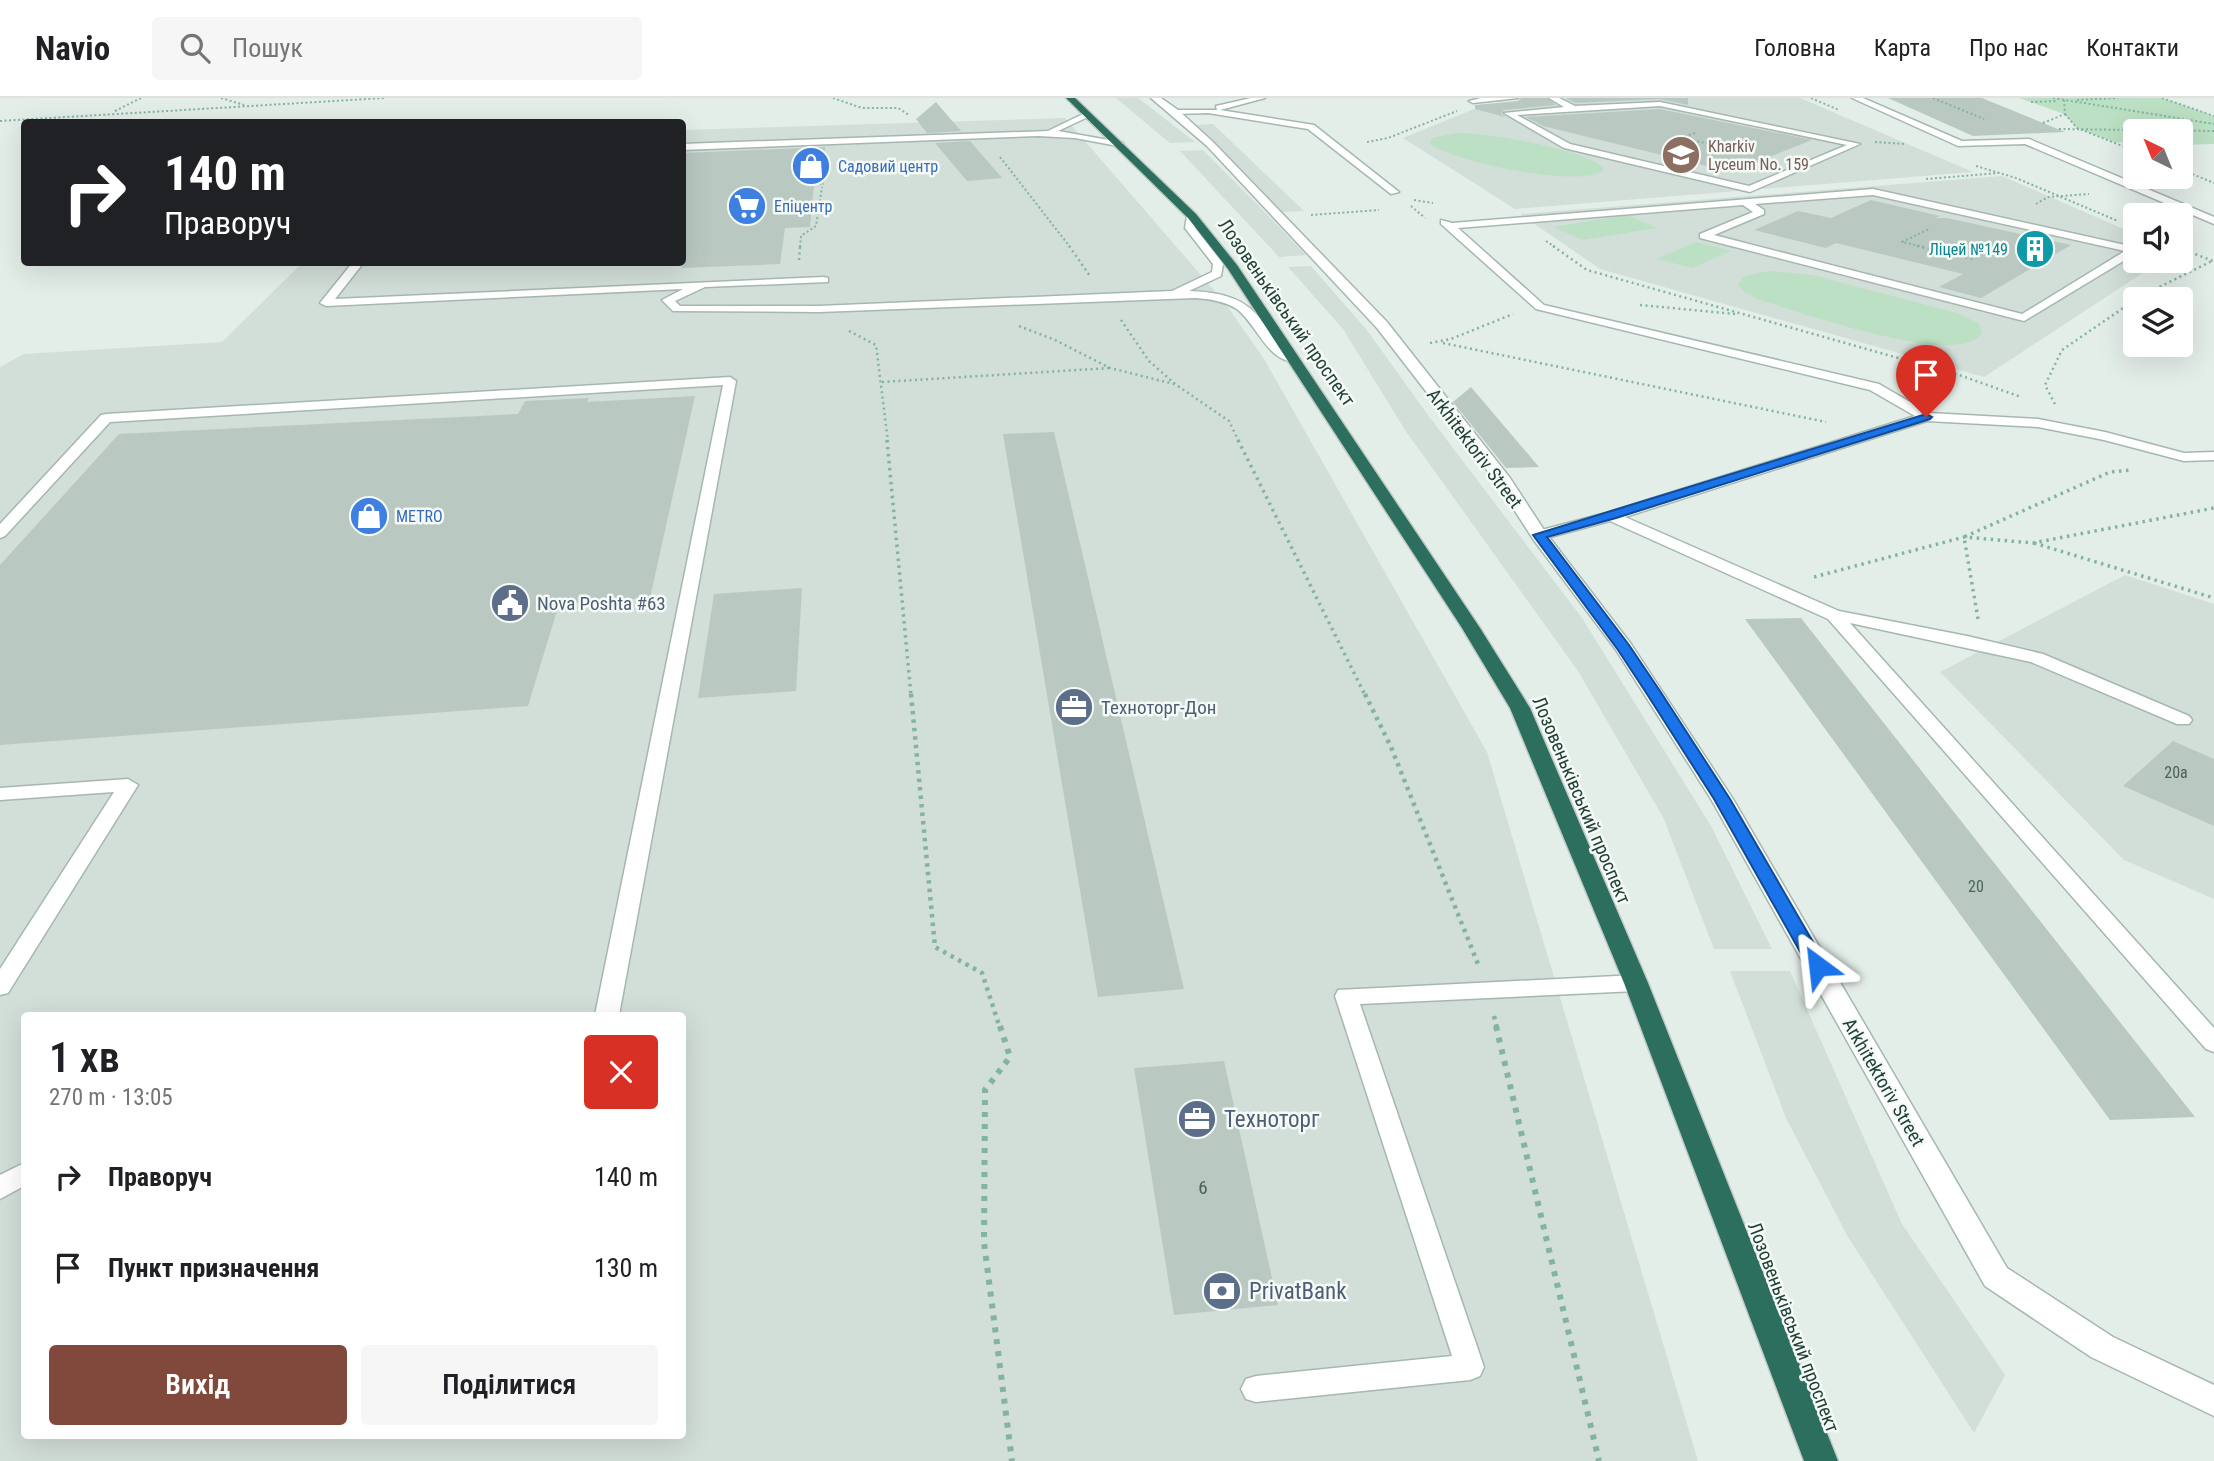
<!DOCTYPE html>
<html lang="uk">
<head>
<meta charset="utf-8">
<style>
  :root { --surface:#fff; --page:#f6f6f6; --text:#202124; --muted:#757577; --line:#e0e0e0; --accent:#81483c }
  body { margin:0; font-family:"Roboto Condensed",sans-serif; background:var(--page); color:var(--text); height:100vh; display:flex; flex-direction:column; font-size:26px; white-space:nowrap }
  * { box-sizing:border-box; margin:0 }
  p { font-size:23px; color:var(--muted) }
  .icon { flex:none; width:38px; height:38px; fill:none; stroke:currentColor; stroke-width:2; stroke-linecap:round; stroke-linejoin:round }
  .map { position:relative; flex:1; overflow:hidden }
  .panel { position:absolute; left:21px; top:914px; width:665px; height:427px; display:flex; flex-direction:column; background:var(--surface); border-radius:7px; box-shadow:0 7px 28px #0002 }
  .panel>* { flex:none }
  .guide { position:absolute; left:21px; top:21px; width:665px; height:147px; border-radius:7px; box-shadow:0 7px 28px #0002; background:#202124; color:#fff; overflow:hidden }
  .needle { width:46px; rotate:317deg }
  .controls { position:absolute; left:2123px; top:21px; display:grid; gap:14px }
  .controls a { display:grid; place-items:center; width:70px; height:70px; border-radius:7px; background:var(--surface); box-shadow:0 7px 28px #0002; font-size:35px }
  .pin { position:absolute; display:grid; place-items:center; width:60px; height:60px; color:#fff; margin:-72px -30px; border-radius:50% 50% 50% 0; rotate:-45deg; box-shadow:0 0 7px #0007 }
  .pin .icon { rotate:45deg }
  .me { position:absolute; width:77px; margin:-38px; rotate:330deg; stroke-linejoin:round; filter:drop-shadow(0 0 5px #0008) }
  .turn { display:flex; align-items:center; gap:24px; height:147px; padding:0 28px; font-size:32px }
  .turn .icon { width:91px; height:91px; stroke-width:2.5 }
  .turn b { display:block; font-size:49px; line-height:60px }
  .round { display:grid; place-items:center; flex:none; width:74px; height:74px; border-radius:7px; background:var(--page) }
  .summary { display:flex; align-items:center; justify-content:space-between; height:119px; padding:0 28px }
  h1 { font-size:42px; font-weight:600; line-height:52px }
  .primary-button { display:flex; gap:14px; margin-top:auto; padding:14px 28px }
  .primary-button a { flex:1; height:80px; border-radius:7px; background:var(--accent); color:#fff; font-size:28px; font-weight:600; line-height:80px; text-align:center }
  .primary-button a+a { background:var(--page); color:var(--text) }
  ul { padding:0; list-style:none }
  li { display:flex; align-items:center; gap:21px; height:91px; padding:0 28px }
  li div { flex:1 }
  li b { display:block; font-size:26px }
  li em { font-style:normal }
  header { display:flex; align-items:center; gap:42px; box-sizing:border-box; height:98px; padding:0 35px; background:var(--surface); border-bottom:2px solid var(--line) }
  header strong { font-size:33px }
  nav { display:flex; gap:38px; margin-inline-start:auto; font-size:24px }
  .search { width:490px; height:63px; background:var(--page); display:flex; align-items:center; gap:18px; box-sizing:border-box; padding:0 24px; border-radius:7px; color:var(--muted); font-size:26px }
  .map>svg:first-child { display:block }
  .built { fill:#d2ded8; fill-rule:evenodd }
  .green { fill:#bce0c4 }
  .building { fill:#b9c9c2 }
  .lines { fill:none; stroke-linecap:round; stroke-linejoin:round }
  .lane-casing { stroke:#a6b7b0; stroke-width:3 }
  .street-casing { stroke:#a6b7b0; stroke-width:3 }
  .highway-casing { stroke:#c1cac7; stroke-width:3 }
  .path-far4 { stroke:#83b3a2; stroke-width:2; stroke-dasharray:2 2.5; stroke-linecap:butt }
  .path-far3 { stroke:#83b3a2; stroke-width:2.5; stroke-dasharray:2 3.5; stroke-linecap:butt }
  .path-far2 { stroke:#83b3a2; stroke-width:3.5; stroke-dasharray:2.5 4.5; stroke-linecap:butt }
  .path-far1 { stroke:#83b3a2; stroke-width:4.5; stroke-dasharray:3.5 5; stroke-linecap:butt }
  .path { stroke:#83b3a2; stroke-width:6; stroke-dasharray:5 7; stroke-linecap:butt }
  .lane { fill:#fff; fill-rule:evenodd }
  .street { fill:#fff; fill-rule:evenodd }
  .highway { fill:#2d6f5e; fill-rule:evenodd }
  .route { fill:#1a73e8; stroke:#114b97; stroke-width:2 }
  .labels { text-anchor:middle; stroke-width:5; stroke-linejoin:round; paint-order:stroke }
  .far-education-label { font-size:16px; fill:#785e54; stroke:#f5faf7; text-anchor:start }
  .far-shop-label { font-size:16px; fill:#366cbe; stroke:#f5faf7; text-anchor:start }
  .far-culture-label { font-size:16px; fill:#0d838f; stroke:#f5faf7; text-anchor:end }
  .number-label { font-size:16px; fill:#48635a }
  .street-label { font-size:19px; fill:#224137; stroke:#f5faf7 }
  .service-label { font-size:19px; fill:#4e5e75; stroke:#f5faf7; text-anchor:start }
  .near-number-label { font-size:19px; fill:#48635a }
  .near-service-label { font-size:23px; fill:#4e5e75; stroke:#f5faf7; text-anchor:start }
</style>
</head>
<body>
<header>
<strong>Navio</strong>
<div class="search"><svg class="icon" aria-label="search" viewBox="0 0 24 24"><circle cx="10" cy="10" r="6"/><path d="M15 15l6 6"/></svg>Пошук</div>
<nav><a>Головна</a><a>Карта</a><a>Про нас</a><a>Контакти</a></nav>
</header>
<div class="map">
<svg width="2214" height="1363" viewBox="0 0 2214 1363">
  <rect width="100%" height="100%" fill="#e4eee9"/>
  <g class="built">
    <path d="M1116 0H1138L1195 44 1170 45Z"/>
    <path d="M1578 0H1800L1973 74 1515 111 1403 40 1484 7Z"/>
    <path d="M1065 20 1225 205 1264 261 1487 654 1698 1363H0V269L24 256 222 244 302 165 682 164 683 32ZM24 917H682V1337H24Z"/>
    <path d="M1213 26 1304 113 1283 114 1195 27Z"/>
    <path d="M1203 52 1259 108 1306 157 1279 159 1180 53Z"/>
    <path d="M2002 78 2135 136V163H2161L1984 279 1600 171 1520 116Z"/>
    <path d="M1311 168 1366 231 1428 317 1582 520 1711 728 1772 851H1714L1663 719 1578 573 1405 332 1343 231 1288 169Z"/>
    <path d="M2125 477 2214 506V801L2124 762 1940 574Z"/>
    <path d="M1730 873H1790L1902 1126 2005 1277 1974 1335 1848 1139 1786 1020Z"/>
  </g>
  <g class="green">
    <path d="M2019 0H2162L2214 18V46L2181 47 2180 33H2135V45L2114 44 2077 30 2064 16Z"/>
    <path d="M1456 35C1483 34 1586 51 1603 70V73C1576 90 1455 64 1430 46L1432 40Z"/>
    <path d="M1627 117 1657 130 1582 142 1554 129Z"/>
    <path d="M1696 144 1731 153 1692 170 1657 161Z"/>
    <path d="M1770 173 1813 177 1960 216 1979 226 1982 234C1964 273 1794 212 1760 202L1744 194 1738 187 1744 178Z"/>
  </g>
  <g class="building">
    <path d="M1521 0H1547L1556 7 1504 12 1501 16 1505 19 1475 11V7L1518 3Z"/>
    <path d="M1565 0H1688V7L1660 1 1576 5Z"/>
    <path d="M1888 0H1982L2065 34 1973 38Z"/>
    <path d="M936 4 961 33 927 35 916 21Z"/>
    <path d="M1660 11 1812 42 1731 74 1543 28 1526 19Z"/>
    <path d="M970 43 1002 80 967 83 935 45Z"/>
    <path d="M825 49 824 87H814L810 129 785 130 780 166 682 170V55Z"/>
    <path d="M1871 102 1940 118 1935 120H1947L2071 147 1981 200 1939 189 1963 176 1836 145 1826 150 1754 132 1798 113 1831 120Z"/>
    <path d="M1471 289 1539 369 1506 370 1453 304Z"/>
    <path d="M695 298 650 500 559 506 528 608 0 647V467L119 336 518 316 525 303 589 300 587 304Z"/>
    <path d="M1054 334 1184 891 1098 899 1003 336Z"/>
    <path d="M802 490 796 593 698 600 714 496Z"/>
    <path d="M1801 520 1980 747 2195 1019 2110 1022 1745 521Z"/>
    <path d="M2173 643 2214 661V728L2123 688Z"/>
    <path d="M1224 963 1278 1207 1174 1217 1134 970Z"/>
  </g>
  <g class="lines">
    <g class="lane-casing">
      <g id="lane">
        <path d="M1251 0H1265L1220 12 1314 27 1399 94 1391 96 1308 31 1208 15 1175 16 1171 14 1175 12H1217L1216 8Z"/>
        <path d="M1518 0 1473 5 1469 3 1481 0Z"/>
        <path d="M1549 0H1559L1575 8 1660 4 1860 46 1750 94 1564 50 1504 15 1564 9ZM1660 8 1847 47 1749 88 1570 46 1517 17Z"/>
        <path d="M1852 0H1863L1962 43 2029 41 2214 119V126L2025 46 1958 48Z"/>
        <path d="M1085 15 1088 19 1058 33 1120 44 1123 45V49L1075 40 1038 38 682 52V46L1048 33Z"/>
        <path d="M1873 91 2134 149 2135 156 2024 223 1700 140V136L1753 114 1743 107 1458 130 1544 207 1879 286 1929 315 2038 321 2105 334 2184 355 2214 354V362L2184 363 2104 342 2038 329 1927 323 1625 419 1839 513 1967 538 2043 556 2189 618 2192 622 2189 626H2177L2031 564 1850 525 2214 930V954L2206 951 1828 521 1610 423 1539 442 1531 437 1534 434 1606 415 1915 318 1870 292 1536 211 1441 126V122L1452 125ZM1873 97 2125 153 2022 216 1714 137 1764 116V112L1755 106Z"/>
        <path d="M1192 115 1197 118 1195 130 1223 166 1221 178 1189 193C1213 194 1238 197 1255 215 1270 231 1277 248 1297 257V263C1269 267 1256 225 1237 211 1224 203 1210 201 1195 200L819 214 673 213 662 202 683 191 326 208 320 205 353 164H364L335 201 824 179 828 180V184L705 189 675 203 680 208H819L1172 193 1212 174 1213 166 1185 130 1187 118Z"/>
        <path d="M730 279 736 283 619 917H595L723 287 110 324 5 438 0 440V426L101 317 106 316Z"/>
        <path d="M128 681 138 687 8 895 0 897V871L114 694 0 702V690Z"/>
        <path d="M1636 877 1644 879 1647 885 1644 891 1636 893 1360 906 1484 1269 1480 1278 1470 1282 1256 1304 1246 1301 1241 1291 1246 1281 1256 1278 1452 1258 1335 898 1338 892Z"/>
        <path d="M24 1065V1088L0 1101V1077Z"/>
      </g>
    </g>
    <g class="street-casing">
      <path id="street" d="M1151 0H1161L1178 12 1213 44 1387 224 1510 380 1546 435 1631 546 1733 701 2007 1170 2113 1239 2214 1287V1318L2091 1259 1985 1188 1711 701 1616 552 1533 441 1497 385 1377 230 1207 48Z"/>
    </g>
    <g class="highway-casing">
      <path id="highway" d="M1066 0H1075L1196 116 1237 167 1480 530 1530 610 1648 885 1838 1363H1804L1624 885 1510 610 1462 530 1228 171 1188 120Z"/>
    </g>
    <g class="path-far4">
      <path d="M221 0 244 7"/>
      <path d="M833 0 862 10H898L909 17"/>
      <path d="M1811 0 1839 12"/>
      <path d="M1933 0 1984 21"/>
      <path d="M2053 0 2214 26"/>
      <path d="M2162 0 2214 18"/>
      <path d="M2077 2 2118 0"/>
      <path d="M2031 4 2058 3"/>
      <path d="M115 13 141 0"/>
      <path d="M2065 16 2077 30 2135 53"/>
      <path d="M0 23 384 0"/>
      <path d="M2043 25 2065 16 2064 2"/>
      <path d="M2059 31 2214 33"/>
      <path d="M1695 35 1681 40 1730 50 1741 46"/>
      <path d="M1367 44 1388 40 1457 13"/>
      <path d="M1875 44 1904 46"/>
      <path d="M1000 59 1070 149"/>
      <path d="M1976 68 2016 80 2118 123"/>
      <path d="M2180 71 2214 85"/>
      <path d="M1926 81 1999 75"/>
      <path d="M1414 102 1433 105"/>
      <path d="M2036 106 2048 99 2089 96"/>
      <path d="M1411 108 1425 120"/>
      <path d="M1311 117 1379 112"/>
      <path d="M1546 143 1555 149"/>
      <path d="M800 149 801 138 816 128 822 89"/>
      <path d="M1924 149 1902 144 1929 131"/>
      <path d="M1992 149 1997 146"/>
    </g>
    <g class="path-far3">
      <path d="M1069 148 1090 178"/>
      <path d="M1553 148 1587 172 1962 278 2021 299"/>
      <path d="M1917 148 1973 161 1994 148"/>
      <path d="M2180 150 2213 163"/>
      <path d="M799 162 800 148"/>
      <path d="M2135 201 2212 163"/>
      <path d="M1640 207 1735 216"/>
      <path d="M1121 222 1149 263 1175 286 1229 323 1239 344"/>
      <path d="M1019 228 1055 242 1110 270 1174 286"/>
      <path d="M849 233 876 247 888 344"/>
      <path d="M1430 245 1451 241 1513 216"/>
      <path d="M1443 245 1826 324"/>
      <path d="M882 284 1110 270"/>
      <path d="M2055 306 2045 287 2062 252 2135 202"/>
    </g>
    <g class="path-far2">
      <path d="M887 342 911 597"/>
      <path d="M1238 342 1365 597"/>
      <path d="M2034 445 2214 500"/>
      <path d="M1814 479 1964 439 2033 445 2214 410"/>
      <path d="M1978 521 1964 439 2110 374 2132 372"/>
    </g>
    <g class="path-far1">
      <path d="M911 596 935 849 982 875 1000 930"/>
      <path d="M1365 596 1391 649 1478 866"/>
      <path d="M1494 918 1497 930"/>
    </g>
    <g class="path">
      <path d="M1000 928 1010 959 985 992 984 1144 1012 1363"/>
      <path d="M1496 928 1599 1363"/>
    </g>
    <use href="#lane" class="lane"/>
    <use href="#street" class="street"/>
    <use href="#highway" class="highway"/>
  </g>
  <path class="route" d="M1926 316 1932 319 1930 321 1616 420 1547 439 1629 547 1660 593 1730 701 1827 868 1824 873H1811L1714 701 1645 593 1618 552 1533 437Z"/>
  <defs>
    <g id="school-disc" transform="scale(2.0125)"><circle r="9.5" fill="#8d6e63" stroke="#f5faf7"/><path d="M0-5L7-2L0 1L-7-2ZM-4 1L0 2.5L4 1V4Q0 6-4 4Z" fill="#fff"/></g>
    <g id="shop-disc" transform="scale(2.0125)"><circle r="9.5" fill="#3f7fe0" stroke="#f5faf7"/><path d="M-5-2.5h2.3a2.7 3.5 0 0 1 5.4 0H5L5.5 6h-11ZM-1.5-2.5h3a1.5 2.3 0 0 0-3 0Z" fill="#fff"/></g>
    <g id="supermarket-disc" transform="scale(2.0125)"><circle r="9.5" fill="#3f7fe0" stroke="#f5faf7"/><path d="M-6-5.5h2.5l.6 2H6L4.5 2H-2.5L-4.4-4H-6ZM-1.5 3.2a1.3 1.3 0 1 0 .1 0ZM3 3.2a1.3 1.3 0 1 0 .1 0Z" fill="#fff"/></g>
    <g id="building-disc" transform="scale(2.0125)"><circle r="9.5" fill="#0f9aa8" stroke="#f5faf7"/><path d="M-4-6H4V6H1V3H-1V6H-4ZM-2.5-4.3h1.7v1.8h-1.7ZM.8-4.3h1.7v1.8H.8ZM-2.5-1h1.7V.8h-1.7ZM.8-1h1.7V.8H.8Z" fill="#fff"/></g>
    <g id="civic-disc" transform="scale(2.0125)"><circle r="9.5" fill="#5c6f8a" stroke="#f5faf7"/><path d="M-.6-6.5H3V-4.5H.6V-3L4-1V1h2V6H-6V1h2V-1L-.6-3ZM-1.2 2.5V6h2.4V2.5Z" fill="#fff"/></g>
    <g id="office-disc" transform="scale(2.0125)"><circle r="9.5" fill="#5c6f8a" stroke="#f5faf7"/><path d="M-6-3h4V-5.5h4V-3h4V5H-6ZM-1-4.5V-3h2v-1.5ZM-6 0V1H6V0Z" fill="#fff"/></g>
    <g id="bank-disc" transform="scale(2.0125)"><circle r="9.5" fill="#5c6f8a" stroke="#f5faf7"/><path d="M-6-4H6V4H-6ZM0-2.3a2.3 2.3 0 1 0 0 4.6a2.3 2.3 0 1 0 0-4.6Z" fill="#fff"/></g>
  </defs>
  <g fill-rule="evenodd">
    <use href="#school-disc" x="1681" y="57"/>
    <use href="#shop-disc" x="811" y="68"/>
    <use href="#supermarket-disc" x="747" y="108"/>
    <use href="#building-disc" x="2035" y="151"/>
    <use href="#shop-disc" x="369" y="418"/>
    <use href="#civic-disc" x="510" y="505"/>
    <use href="#office-disc" x="1074" y="609"/>
    <use href="#office-disc" x="1197" y="1021"/>
    <use href="#bank-disc" x="1222" y="1193"/>
  </g>
  <g class="labels">
    <g class="far-education-label">
      <text x="1708" y="54">Kharkiv<tspan x="1708" dy="18">Lyceum No. 159</tspan></text>
    </g>
    <g class="far-shop-label">
      <text x="838" y="74">Садовий центр</text>
      <text x="774" y="114">Епіцентр</text>
      <text x="396" y="424">METRO</text>
    </g>
    <g class="far-culture-label">
      <text x="2008" y="157">Ліцей №149</text>
    </g>
    <g class="number-label">
      <text x="2176" y="680">20а</text>
      <text x="1976" y="794">20</text>
    </g>
    <g class="street-label">
      <text transform="translate(1287 214) rotate(55)" y="7">Лозовеньківський проспект</text>
      <text transform="translate(1475 350) rotate(53)" y="7">Arkhitektoriv Street</text>
      <text transform="translate(1582 702) rotate(67)" y="7">Лозовеньківський проспект</text>
      <text transform="translate(1884 984) rotate(60)" y="7">Arkhitektoriv Street</text>
      <text transform="translate(1794 1229) rotate(69)" y="7">Лозовеньківський проспект</text>
    </g>
    <g class="service-label">
      <text x="537" y="512">Nova Poshta #63</text>
      <text x="1101" y="616">Техноторг-Дон</text>
    </g>
    <g class="near-number-label">
      <text x="1203" y="1096">6</text>
    </g>
    <g class="near-service-label">
      <text x="1224" y="1029">Техноторг</text>
      <text x="1249" y="1201">PrivatBank</text>
    </g>
  </g>
</svg>
<div class="controls">
<a><svg class="needle" viewBox="-14 -14 28 28"><path d="M0-13l5 13h-10z" fill="#e53935"/><path d="M0 13l5-13h-10z" fill="#757577"/></svg></a>
<a><svg class="icon" aria-label="sound" viewBox="0 0 24 24"><path d="M4 9h4l5-4v14l-5-4H4zM17 9q2 3 0 6"/></svg></a>
<a><svg class="icon" aria-label="layers" viewBox="0 0 24 24"><path d="M12 4l9 5-9 5-9-5zM3 14l9 5 9-5"/></svg></a>
</div>
<div class="pin" style="left:1926px;top:319px;background:#d93025"><svg class="icon" aria-label="arrive" viewBox="0 0 24 24"><path d="M6 21V4h12l-3 4 3 4H6"/></svg></div>
<svg class="me" style="left:1818px;top:868px" viewBox="-20 -20 40 40"><path d="M0-17L14 15 0 8-14 15z" fill="#1a73e8" stroke="#fff" stroke-width="4"/></svg>
<div class="guide">
<div class="turn"><svg class="icon" aria-label="right" viewBox="0 0 24 24"><path d="M7 20v-9h11M14 6l5 5-5 5"/></svg><div><b>140 m</b>Праворуч</div></div>
</div>
<section class="panel">
<div class="summary"><div><h1>1 хв</h1><p>270 m · 13:05</p></div><a class="round" style="background:#d93025;color:#fff"><svg class="icon" aria-label="close" viewBox="0 0 24 24"><path d="M6 6l12 12M18 6L6 18"/></svg></a></div>
<ul>
<li><svg class="icon" aria-label="right" viewBox="0 0 24 24"><path d="M7 20v-9h11M14 6l5 5-5 5"/></svg><div><b>Праворуч</b></div><em>140 m</em></li>
<li><svg class="icon" aria-label="arrive" viewBox="0 0 24 24"><path d="M6 21V4h12l-3 4 3 4H6"/></svg><div><b>Пункт призначення</b></div><em>130 m</em></li>
</ul>
<div class="primary-button"><a>Вихід</a><a>Поділитися</a></div>
</section>
</div>
</body>
</html>
